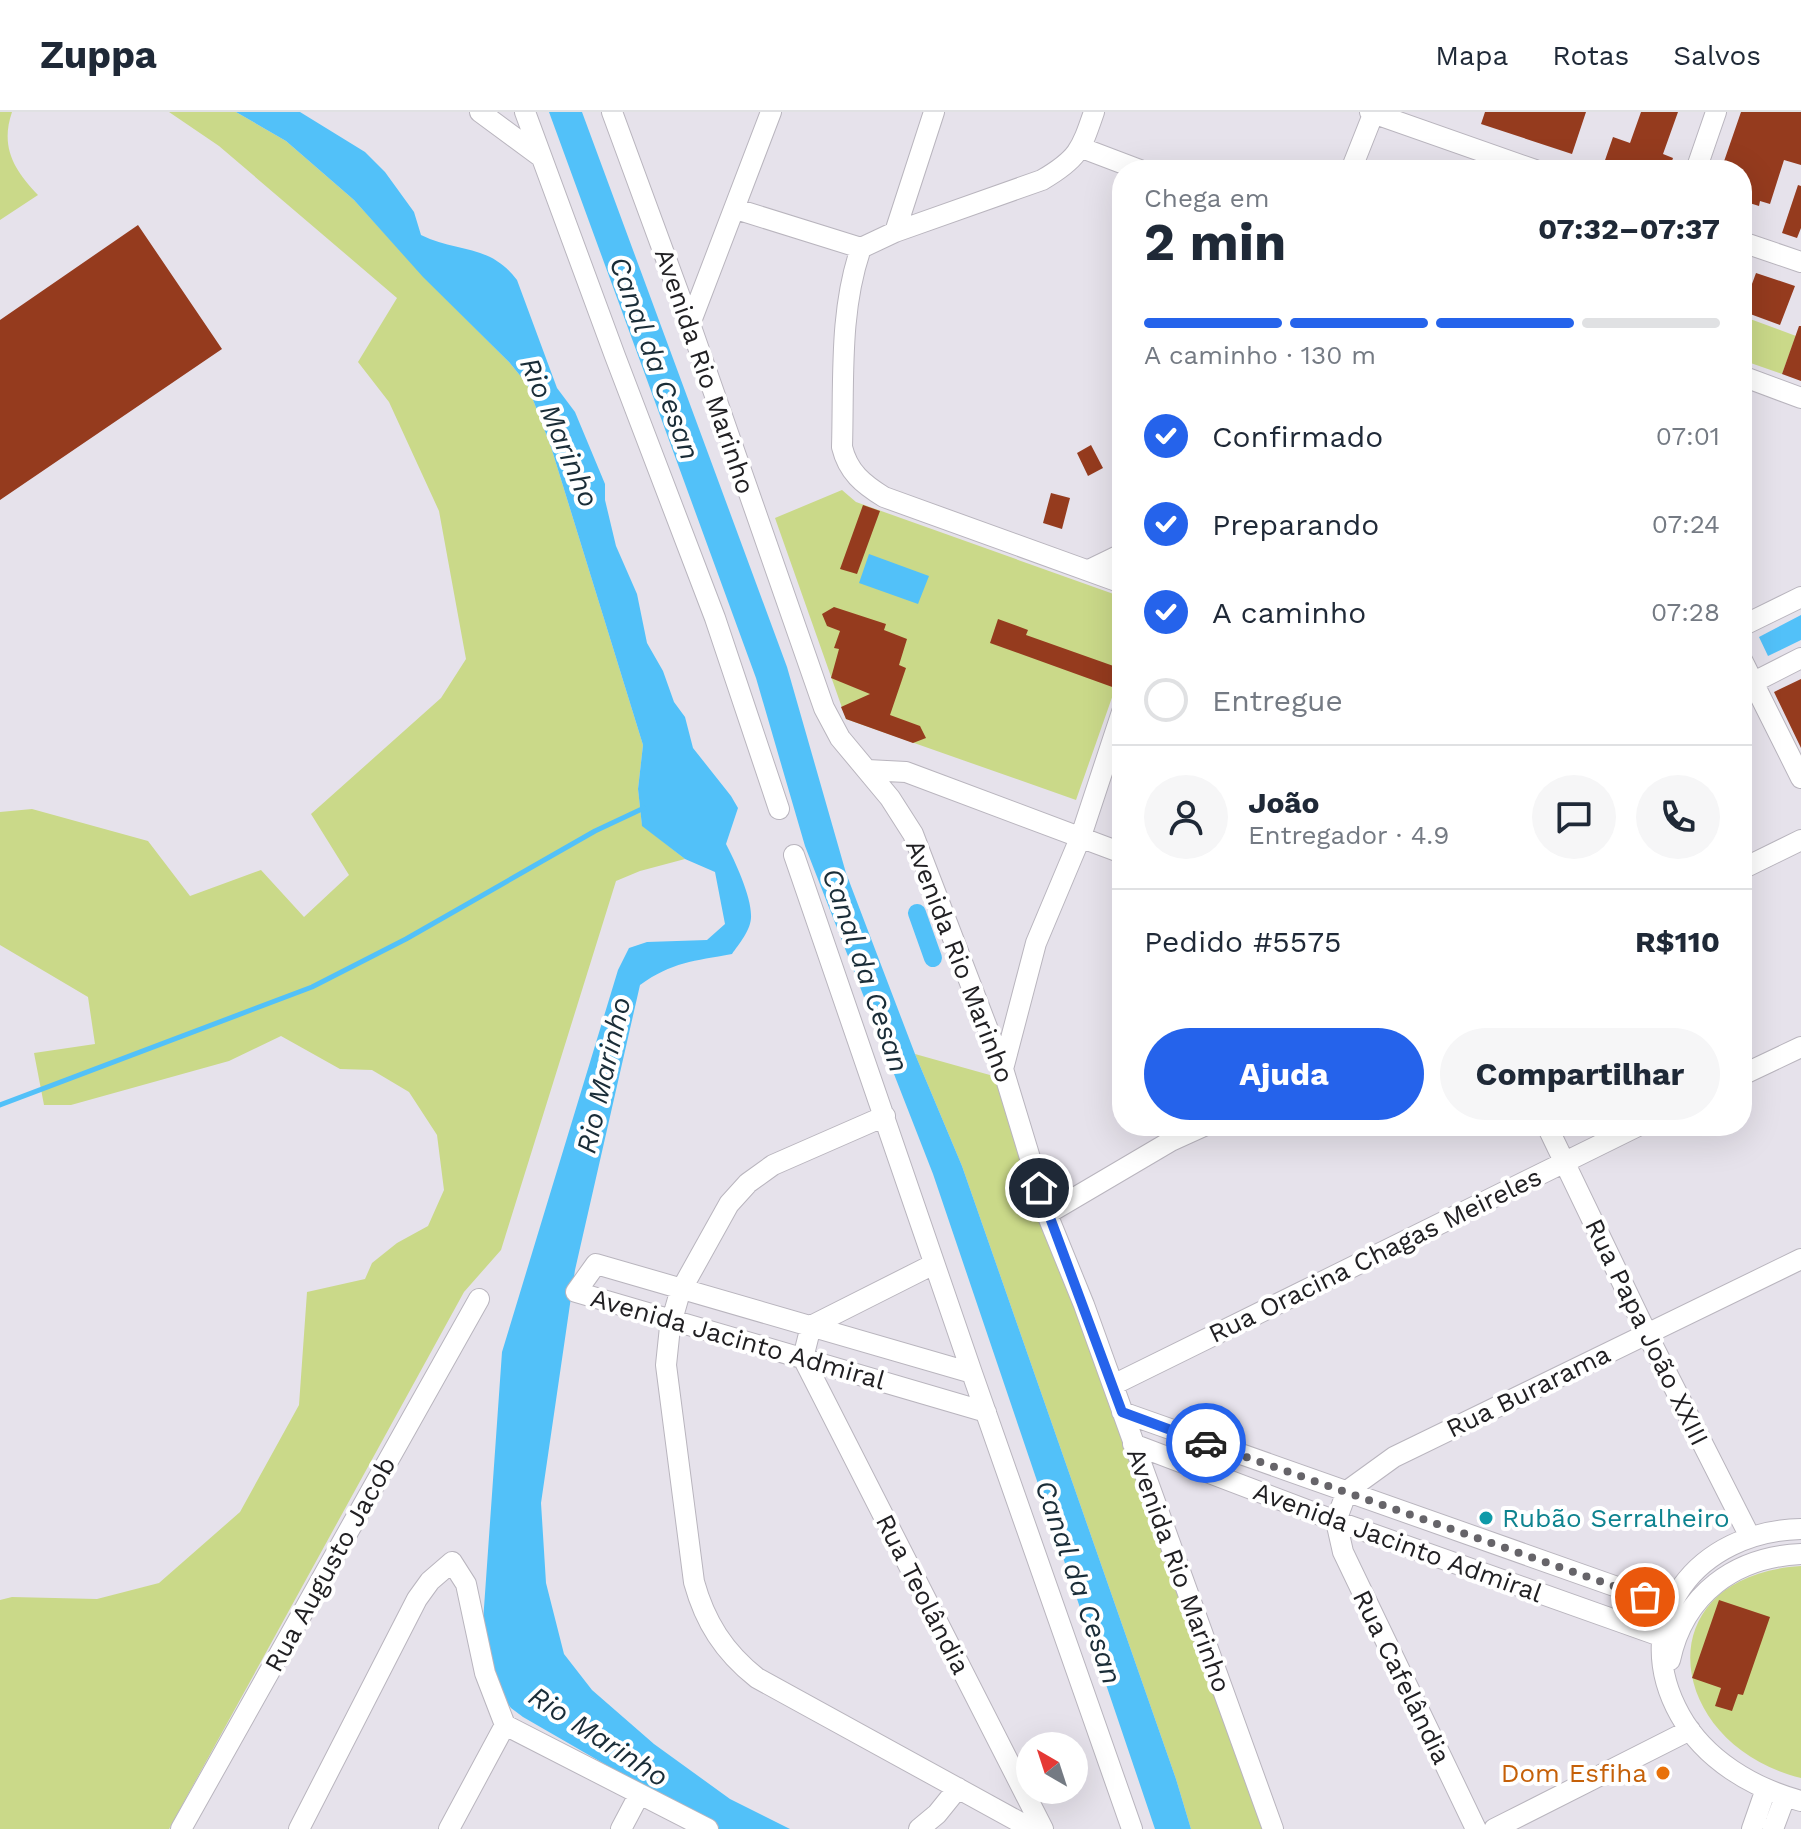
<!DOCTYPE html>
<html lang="pt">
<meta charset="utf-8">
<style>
body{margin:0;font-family:"Work Sans",sans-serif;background:#f6f6f7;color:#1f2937;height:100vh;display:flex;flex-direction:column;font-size:30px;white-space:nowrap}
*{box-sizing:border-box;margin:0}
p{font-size:26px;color:#747a83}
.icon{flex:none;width:44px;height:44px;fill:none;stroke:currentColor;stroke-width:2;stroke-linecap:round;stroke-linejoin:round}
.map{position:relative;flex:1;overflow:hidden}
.details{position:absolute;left:1112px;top:48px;width:640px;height:976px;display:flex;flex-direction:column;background:#fff;border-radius:32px;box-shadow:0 8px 32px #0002}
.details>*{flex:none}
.needle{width:52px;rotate:321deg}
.buttons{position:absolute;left:1016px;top:1620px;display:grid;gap:16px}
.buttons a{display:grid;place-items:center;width:72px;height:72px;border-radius:50%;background:#fff;box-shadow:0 8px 32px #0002;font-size:40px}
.pin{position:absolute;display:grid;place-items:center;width:68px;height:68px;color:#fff;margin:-34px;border:4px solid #fff;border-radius:50%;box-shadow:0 2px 8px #0007}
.courier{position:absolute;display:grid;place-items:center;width:80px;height:80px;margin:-40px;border:6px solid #2563eb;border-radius:50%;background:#fff;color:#222;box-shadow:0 2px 10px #0007}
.head em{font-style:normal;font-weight:700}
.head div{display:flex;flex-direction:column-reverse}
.head{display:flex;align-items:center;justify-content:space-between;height:136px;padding:0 32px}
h1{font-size:52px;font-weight:700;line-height:60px}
.bar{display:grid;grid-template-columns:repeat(4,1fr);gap:12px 8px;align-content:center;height:96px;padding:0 32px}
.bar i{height:10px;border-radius:6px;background:#e0e1e3}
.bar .selected{background:#2563eb}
.bar p{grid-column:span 4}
.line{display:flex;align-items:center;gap:20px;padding:0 32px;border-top:2px solid #e0e1e3}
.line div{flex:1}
.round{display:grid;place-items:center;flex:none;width:84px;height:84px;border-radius:42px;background:#f6f6f7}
ol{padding:0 32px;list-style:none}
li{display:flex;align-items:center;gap:24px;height:88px}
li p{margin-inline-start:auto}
li .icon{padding:8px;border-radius:50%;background:#2563eb;color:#fff;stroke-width:4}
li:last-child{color:#747a83}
li i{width:44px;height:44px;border:4px solid #e0e1e3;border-radius:50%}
.primary-button{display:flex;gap:16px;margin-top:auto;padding:16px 32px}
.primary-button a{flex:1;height:92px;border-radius:48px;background:#2563eb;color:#fff;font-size:32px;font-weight:700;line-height:92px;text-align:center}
.primary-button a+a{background:#f6f6f7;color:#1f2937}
header{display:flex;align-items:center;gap:48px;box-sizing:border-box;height:112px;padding:0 40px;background:#fff;border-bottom:2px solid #e0e1e3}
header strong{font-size:38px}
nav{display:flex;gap:44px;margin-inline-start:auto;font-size:28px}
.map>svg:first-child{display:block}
</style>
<header>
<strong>Zuppa</strong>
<nav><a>Mapa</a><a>Rotas</a><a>Salvos</a></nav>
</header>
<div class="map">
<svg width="1801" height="1717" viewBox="0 0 1801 1717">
<rect width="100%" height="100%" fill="#e6e2eb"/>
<path fill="#cad989" d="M0 0H12C0 35 14 58 38 83L0 108Z
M169 0H236L286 29 354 88 424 165 509 250 527 272 551 335 643 633 638 677 642 713 685 747 640 759 616 769 501 1138 464 1180 169 1717H0V1488L12 1485 97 1487 159 1471 240 1400 299 1293 307 1180 365 1167 372 1151 397 1131 428 1114 444 1078 437 1023 409 980 372 958 340 957 281 924 229 949 71 993H44L34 941 95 932 88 885 0 833V700L32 697 148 729 190 784 261 758 304 805 349 763 311 702 441 586 466 547 439 399 389 290 358 250 397 186 219 34Z
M1742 204 1796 224 1782 262 1742 248Z
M842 378 856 390 1122 485V557L1076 688 846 607 775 406Z
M915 942 997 965 1264 1717H1191L1176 1667 962 1054Z
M1801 1454V1666C1664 1632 1643 1464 1801 1454Z"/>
<path fill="#52c1f9" d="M236 0H300L365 40 385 60 414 100 421 123C457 141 489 131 517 168L557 276 575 300 605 372V388L616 434 637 482 647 531 663 559 674 590 685 605 693 636 731 684 738 696 726 732C735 749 751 784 751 803 752 817 739 832 732 842 694 849 672 850 640 873L575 1158 541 1391 546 1471 564 1542 592 1578 654 1632 730 1687 790 1717H717L523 1605 511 1596 495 1575 483 1510 502 1240 618 858 629 836 647 830 707 828 725 812 715 760 685 747 642 714 638 677 643 633 551 335 527 272 509 250 423 165 354 88 286 29Z
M549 0H582L787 555 846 761 915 942 962 1054 1176 1667 1191 1717H1155L933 1062 805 734 756 566Z
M869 442 929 464 918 492 859 471Z
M1801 503V528L1768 544 1759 525Z"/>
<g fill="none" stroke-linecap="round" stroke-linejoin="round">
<path stroke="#52c1f9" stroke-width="5" d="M0 993 312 875 406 827 595 719 644 696"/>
<path stroke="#52c1f9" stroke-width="18" d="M917 801 933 846"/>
</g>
<path fill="#953b1e" d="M1485 0H1586L1572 42 1481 12Z
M1641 0H1678L1663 42 1673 46 1669 58H1614L1603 54 1613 25 1630 31Z
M1741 0H1801V53L1784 48 1770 92 1760 89 1759 94 1743 89 1749 72 1742 70V58H1721Z
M1798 73 1801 74V116L1797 126 1782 121Z
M138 113 222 237 0 388V208Z
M1756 161 1795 174 1780 213 1742 199Z
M1799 214H1801V269L1782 262Z
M1091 333 1103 356 1088 364 1077 341Z
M1051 381 1070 386 1062 417 1043 411Z
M863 393 880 399 857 462 840 457Z
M834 495 886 512 884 518 907 527 899 553 906 556 890 603 920 614 926 626 913 631 846 607 841 595 870 582 831 566 839 537 834 536 840 519 827 514 822 502Z
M998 507 1028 518 1026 523 1122 557 1115 576 990 531Z
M1801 567V636L1774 580Z
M1719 1488 1770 1505 1743 1583 1738 1582 1732 1599 1715 1594 1721 1576 1692 1566Z"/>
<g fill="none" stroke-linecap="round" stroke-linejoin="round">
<defs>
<path id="minor" d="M480 0 541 45
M525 0 615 244 715 506 779 697
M612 0 690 212 824 596 840 626 890 686 913 722 1003 957 1047 1102 1084 1193 1273 1717
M1094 0C1081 38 1078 47 1042 68L895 120 861 136C839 199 844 269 842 335 848 360 863 372 884 385L1122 471
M1370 0 1535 58
M1082 36 1140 58
M1351 58 1374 0
M1696 58 1716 0
M736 97 861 136
M895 120 934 0
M1742 130 1801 150
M690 212 771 0
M1742 264 1801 286
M1089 458 1122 442
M1742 514 1801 485
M1742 548 1801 666
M1742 576 1801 546
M867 658 906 660 1122 741
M794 743 972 1261 1132 1717
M1742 757 1801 728
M1003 957 1036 831 1081 724 1122 600
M1742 963 1801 935
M885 1004 773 1053 748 1071 729 1092 680 1180 670 1215 666 1253 694 1470C705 1510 724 1540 757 1566L1032 1717
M1547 1014 1647 1222 1750 1425
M1047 1102 1171 1029 1204 1014
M934 1152 811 1214 803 1246 1043 1717
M972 1261 596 1152 576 1180 986 1300
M1113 1273 1638 1014
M1122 1300 1671 1494
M1133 1332 1336 1409 1663 1525
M1801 1417C1699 1419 1626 1506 1680 1603 1705 1648 1753 1676 1801 1689
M1670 1548C1684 1482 1735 1445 1801 1442
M181 1717 479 1187
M299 1717 417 1487 430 1469 452 1450 466 1472 485 1561 505 1613 708 1717
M449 1717 505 1613
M621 1717 639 1683
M919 1717 937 1702 958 1676
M1476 1717 1343 1440 1336 1409 1347 1379 1394 1345 1801 1147
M1494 1717 1690 1618
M1752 1717 1766 1677
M1773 1717 1785 1685"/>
</defs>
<use href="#minor" stroke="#b9b5be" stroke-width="22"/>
<use href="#minor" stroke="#fff" stroke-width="20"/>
</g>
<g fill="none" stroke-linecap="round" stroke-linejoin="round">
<path stroke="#666469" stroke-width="8" stroke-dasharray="0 14.4" d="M1206 1331 1645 1485"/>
<path stroke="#2563eb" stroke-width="10" d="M1039 1076 1122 1300 1206 1331"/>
</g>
<circle fill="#0f9aa8" stroke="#fff" stroke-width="3" cx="1486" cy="1406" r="8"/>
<circle fill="#e8710a" stroke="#fff" stroke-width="3" cx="1663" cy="1661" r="8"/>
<g text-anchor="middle" stroke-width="8" stroke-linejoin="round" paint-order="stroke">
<g font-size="26" fill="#212023" stroke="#fff">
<text transform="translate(705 259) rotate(71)" y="9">Avenida Rio Marinho</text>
<text transform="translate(960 849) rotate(69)" y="9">Avenida Rio Marinho</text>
<text transform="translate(1375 1143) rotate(-26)" y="9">Rua Oracina Chagas Meireles</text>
<text transform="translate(1647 1220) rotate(64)" y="9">Rua Papa João XXIII</text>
<text transform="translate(738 1227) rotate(16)" y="9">Avenida Jacinto Admiral</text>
<text transform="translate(1528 1279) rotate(-26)" y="9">Rua Burarama</text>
<text transform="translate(1398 1430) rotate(20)" y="9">Avenida Jacinto Admiral</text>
<text transform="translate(330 1452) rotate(-61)" y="9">Rua Augusto Jacob</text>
<text transform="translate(1179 1458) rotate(70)" y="9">Avenida Rio Marinho</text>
<text transform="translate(923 1482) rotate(63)" y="9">Rua Teolândia</text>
<text transform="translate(1402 1565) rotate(64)" y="9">Rua Cafelândia</text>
</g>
<g font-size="26" fill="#0d838f" stroke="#fff" text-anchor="start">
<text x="1502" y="1415">Rubão Serralheiro</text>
</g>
<g font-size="26" fill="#c56008" stroke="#fff" text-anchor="end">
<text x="1647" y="1670">Dom Esfiha</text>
</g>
<g font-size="28" font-style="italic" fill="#1a2d38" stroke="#fff">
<text transform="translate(655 246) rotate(70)" y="10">Canal da Cesan</text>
<text transform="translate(560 320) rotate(67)" y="10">Rio Marinho</text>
<text transform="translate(866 858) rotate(71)" y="10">Canal da Cesan</text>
<text transform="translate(603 963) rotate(-77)" y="10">Rio Marinho</text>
<text transform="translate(1079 1470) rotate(71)" y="10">Canal da Cesan</text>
<text transform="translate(599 1624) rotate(33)" y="10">Rio Marinho</text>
</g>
</g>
</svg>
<div class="buttons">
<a><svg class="needle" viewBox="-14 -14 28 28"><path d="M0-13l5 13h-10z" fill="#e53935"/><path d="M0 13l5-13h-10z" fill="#747a83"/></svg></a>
</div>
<div class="pin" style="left:1645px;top:1485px;background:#ea580c"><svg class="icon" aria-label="bag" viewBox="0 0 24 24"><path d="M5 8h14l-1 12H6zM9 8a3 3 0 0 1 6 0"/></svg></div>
<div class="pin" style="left:1039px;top:1076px;background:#1f2937"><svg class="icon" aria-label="home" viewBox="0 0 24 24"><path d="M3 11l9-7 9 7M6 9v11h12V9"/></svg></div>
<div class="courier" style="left:1206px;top:1331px"><svg class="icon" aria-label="car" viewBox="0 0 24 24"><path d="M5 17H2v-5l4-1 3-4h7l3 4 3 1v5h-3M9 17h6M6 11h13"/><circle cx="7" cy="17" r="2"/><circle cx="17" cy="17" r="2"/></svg></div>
<section class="details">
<div class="head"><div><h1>2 min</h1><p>Chega em</p></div><em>07:32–07:37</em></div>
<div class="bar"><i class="selected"></i><i class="selected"></i><i class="selected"></i><i></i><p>A caminho · 130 m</p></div>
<ol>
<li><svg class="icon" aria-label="check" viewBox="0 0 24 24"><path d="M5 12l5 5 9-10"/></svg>Confirmado<p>07:01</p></li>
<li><svg class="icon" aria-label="check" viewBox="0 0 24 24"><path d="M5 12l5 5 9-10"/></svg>Preparando<p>07:24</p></li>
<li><svg class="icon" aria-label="check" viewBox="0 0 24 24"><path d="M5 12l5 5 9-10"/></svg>A caminho<p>07:28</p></li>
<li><i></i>Entregue</li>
</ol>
<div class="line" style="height:144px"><a class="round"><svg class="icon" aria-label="person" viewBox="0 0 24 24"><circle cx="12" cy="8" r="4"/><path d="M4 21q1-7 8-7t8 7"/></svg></a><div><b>João</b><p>Entregador · 4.9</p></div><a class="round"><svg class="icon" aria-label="chat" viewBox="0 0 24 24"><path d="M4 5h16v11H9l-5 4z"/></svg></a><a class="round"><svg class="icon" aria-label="phone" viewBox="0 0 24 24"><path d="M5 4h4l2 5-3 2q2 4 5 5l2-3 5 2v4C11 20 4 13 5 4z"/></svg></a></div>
<div class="line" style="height:104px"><div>Pedido #5575</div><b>R$110</b></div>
<div class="primary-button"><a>Ajuda</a><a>Compartilhar</a></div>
</section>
</div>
